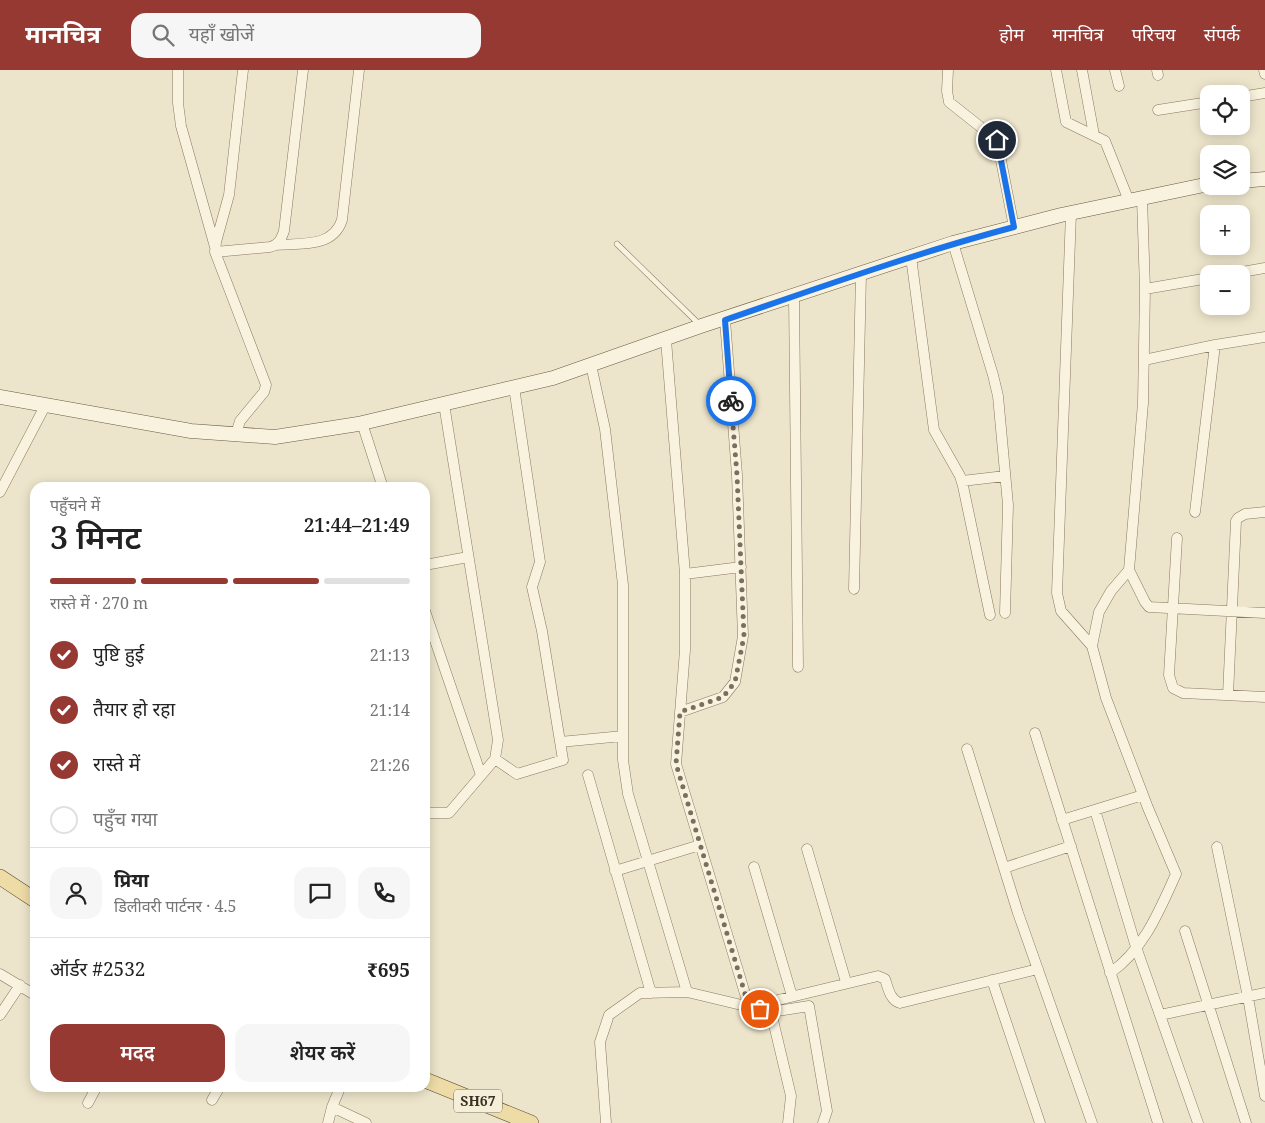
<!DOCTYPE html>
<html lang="hi">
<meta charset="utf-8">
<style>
body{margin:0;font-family:"Noto Serif","Noto Sans Devanagari",serif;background:#f6f6f6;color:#222;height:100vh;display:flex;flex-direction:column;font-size:19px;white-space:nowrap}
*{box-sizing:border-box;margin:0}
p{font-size:16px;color:#767676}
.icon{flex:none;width:28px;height:28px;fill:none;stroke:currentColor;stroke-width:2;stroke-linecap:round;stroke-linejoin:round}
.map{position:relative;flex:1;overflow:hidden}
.details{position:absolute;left:30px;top:412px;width:400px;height:610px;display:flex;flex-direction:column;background:#fff;border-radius:15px;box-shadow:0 2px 12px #0003}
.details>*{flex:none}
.controls{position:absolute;left:1200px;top:15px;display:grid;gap:10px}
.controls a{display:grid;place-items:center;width:50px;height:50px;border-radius:10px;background:#fff;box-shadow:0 2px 12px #0003;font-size:25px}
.pin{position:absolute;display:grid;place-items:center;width:42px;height:42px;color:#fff;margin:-21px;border:2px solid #fff;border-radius:50%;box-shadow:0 1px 5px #0007}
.courier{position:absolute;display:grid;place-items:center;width:50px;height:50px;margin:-25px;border:4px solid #1a73e8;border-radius:50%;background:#fff;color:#222;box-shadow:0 1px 6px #0007}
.headline em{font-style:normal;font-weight:600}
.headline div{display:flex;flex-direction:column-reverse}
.headline{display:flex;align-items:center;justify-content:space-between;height:85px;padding:0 20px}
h1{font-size:32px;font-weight:600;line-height:38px}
.bar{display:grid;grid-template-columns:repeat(4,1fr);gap:8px 5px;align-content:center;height:60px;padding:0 20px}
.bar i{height:6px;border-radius:4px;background:#e0e0e0}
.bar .current{background:#963932}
.bar p{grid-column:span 4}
.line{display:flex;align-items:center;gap:12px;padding:0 20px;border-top:1px solid #e0e0e0}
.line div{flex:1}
.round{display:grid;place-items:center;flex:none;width:52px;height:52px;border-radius:15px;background:#f6f6f6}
ol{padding:0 20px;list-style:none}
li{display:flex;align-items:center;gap:15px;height:55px}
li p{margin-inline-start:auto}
li .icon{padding:5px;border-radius:50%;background:#963932;color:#fff;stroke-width:4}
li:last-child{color:#767676}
li i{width:28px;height:28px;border:2px solid #e0e0e0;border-radius:50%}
.cta{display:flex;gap:10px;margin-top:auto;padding:10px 20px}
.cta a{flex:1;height:58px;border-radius:15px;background:#963932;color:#fff;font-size:20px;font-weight:600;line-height:58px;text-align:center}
.cta a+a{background:#f6f6f6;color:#222}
header{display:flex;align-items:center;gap:30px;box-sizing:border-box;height:70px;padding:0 25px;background:#963932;color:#fff}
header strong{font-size:24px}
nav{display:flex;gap:28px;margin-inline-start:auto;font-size:18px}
.search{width:350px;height:45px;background:#f6f6f6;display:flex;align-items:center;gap:12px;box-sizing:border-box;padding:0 18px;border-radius:15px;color:#767676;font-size:19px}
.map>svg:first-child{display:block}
</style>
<header>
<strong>मानचित्र</strong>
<div class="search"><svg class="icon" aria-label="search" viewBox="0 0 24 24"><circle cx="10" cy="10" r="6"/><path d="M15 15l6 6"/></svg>यहाँ खोजें</div>
<nav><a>होम</a><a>मानचित्र</a><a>परिचय</a><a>संपर्क</a></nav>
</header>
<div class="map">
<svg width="1265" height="1053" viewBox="0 0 1265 1053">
<rect width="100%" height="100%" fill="#ede5cb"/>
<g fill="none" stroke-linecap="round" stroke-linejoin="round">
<defs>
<path id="service" d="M617 174 699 254"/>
<path id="minor" d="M178 0V33L181 56 215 177
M948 0 947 21 949 32 997 70 1014 157
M1056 0 1066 52 1105 71 1129 131
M1082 0 1094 65
M1115 0 1119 16
M1157 0 1158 5
M1264 0 1265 4
M1241 27 1265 23
M1158 40 1209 32
M1071 143 1057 523 1061 541 1092 576
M953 173 993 305 998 326 1008 435 1005 543
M276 175C301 173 333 178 342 150L359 0
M215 182 270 177C278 175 281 170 284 161L303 0
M911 187 934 360 960 406 963 416 990 545
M1231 204 1265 198
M1145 219 1209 208
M794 226 798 597
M666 270 685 504V580L676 694 749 937 878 906 885 909C888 918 890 930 900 933L1038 899
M1144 290 1215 275 1265 267
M591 295 605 359 623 515V690L628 724 687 922
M362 353 383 418
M236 364 240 351 264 322 266 315 215 182 216 172 229 125 243 0
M962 411 1005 406
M0 422 45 336
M1195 442 1215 275
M1177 468 1169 605 1173 618 1183 623 1265 627
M425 495 468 487
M1129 500 1145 532 1149 537 1265 543
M685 504 741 497
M854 519 861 204
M425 541 481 705
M1228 625 1236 451 1238 448 1245 444 1265 442
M680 642 723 627 735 612 743 566 737 405 725 250
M1035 663 1158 1053
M560 672 623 666
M967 679 1018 843 1092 1053
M495 689 517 704 563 690 542 561 532 517 540 492 514 317
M588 705 651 923
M1095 740 1136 877 1198 1053
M425 743H449L495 689 498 670 444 334
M1062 750 1143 725
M1217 777 1248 927 1265 1026
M807 779 846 912
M754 797 792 926
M1004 798 1071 776
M615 801 700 775
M1185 861 1246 1053
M1110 903C1144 880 1160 839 1176 804L1148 738 1106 628 1092 576 1099 542 1111 521 1129 500 1143 333 1145 219 1142 128
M0 904 35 925
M992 910 1040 1053
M771 942 809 936 827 1041 823 1053
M0 945 20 915
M1160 945 1265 923
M212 1030 219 1018
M88 1033 96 1018
M332 1037 366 1053
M328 1053 332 1037 340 1018
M606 1053 600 972 609 945 640 923 687 922 771 942 791 1026 788 1053"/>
<path id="secondary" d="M1241 111 1265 109
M0 327 191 361 275 367 358 354 553 308 701 256 953 173 1061 145 1209 114"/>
<path id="primary" d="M0 807 35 830
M425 1010 531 1053"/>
</defs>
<use href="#service" stroke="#89795f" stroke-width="6"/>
<use href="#minor" stroke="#89795f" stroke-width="11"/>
<use href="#secondary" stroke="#6b5a42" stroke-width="15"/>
<use href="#primary" stroke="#584733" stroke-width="16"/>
<use href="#service" stroke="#f8f2de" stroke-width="5"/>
<use href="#minor" stroke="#f8f2de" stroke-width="10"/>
<use href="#secondary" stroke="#f8f2de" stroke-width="14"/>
<use href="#primary" stroke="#eddca6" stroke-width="15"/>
</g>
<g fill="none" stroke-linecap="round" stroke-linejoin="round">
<path stroke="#796f5d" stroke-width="5" stroke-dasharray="0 9" d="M731 331 737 405 744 566 735 612 723 627 680 642 676 694 749 937 760 939"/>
<path stroke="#1a73e8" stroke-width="6" d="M731 331 725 250C821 217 916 183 1014 157L997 70"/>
</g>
<g text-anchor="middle" stroke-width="4.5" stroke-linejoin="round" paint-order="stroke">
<rect fill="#f5efda" stroke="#736959" stroke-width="1" x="454" y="1019.5" width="48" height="23" rx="4"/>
<g font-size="14" font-weight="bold" fill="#3b3022">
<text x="478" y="1036">SH67</text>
</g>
</g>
</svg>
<div class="controls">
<a><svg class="icon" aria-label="locate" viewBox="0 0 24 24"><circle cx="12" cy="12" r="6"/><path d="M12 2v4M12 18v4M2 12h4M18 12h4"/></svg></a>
<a><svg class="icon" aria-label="layers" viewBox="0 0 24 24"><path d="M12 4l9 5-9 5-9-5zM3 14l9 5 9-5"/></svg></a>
<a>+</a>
<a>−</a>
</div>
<div class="pin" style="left:760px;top:939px;background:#ea580c"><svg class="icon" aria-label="bag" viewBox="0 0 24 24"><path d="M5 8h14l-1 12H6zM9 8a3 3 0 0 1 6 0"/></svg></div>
<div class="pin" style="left:997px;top:70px;background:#1f2937"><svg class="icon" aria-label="home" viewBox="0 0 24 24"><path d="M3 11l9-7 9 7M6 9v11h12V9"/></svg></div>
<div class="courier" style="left:731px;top:331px"><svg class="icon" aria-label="bike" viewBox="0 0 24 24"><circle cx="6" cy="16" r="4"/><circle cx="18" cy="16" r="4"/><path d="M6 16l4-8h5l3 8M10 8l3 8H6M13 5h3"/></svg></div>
<section class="details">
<div class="headline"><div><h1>3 मिनट</h1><p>पहुँचने में</p></div><em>21:44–21:49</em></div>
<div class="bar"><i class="current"></i><i class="current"></i><i class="current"></i><i></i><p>रास्ते में · 270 m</p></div>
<ol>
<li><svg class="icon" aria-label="check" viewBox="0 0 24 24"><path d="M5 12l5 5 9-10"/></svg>पुष्टि हुई<p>21:13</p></li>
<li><svg class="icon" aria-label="check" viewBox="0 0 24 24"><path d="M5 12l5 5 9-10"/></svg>तैयार हो रहा<p>21:14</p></li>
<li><svg class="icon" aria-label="check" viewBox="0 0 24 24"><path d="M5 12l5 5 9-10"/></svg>रास्ते में<p>21:26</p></li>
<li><i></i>पहुँच गया</li>
</ol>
<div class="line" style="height:90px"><a class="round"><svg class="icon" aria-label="person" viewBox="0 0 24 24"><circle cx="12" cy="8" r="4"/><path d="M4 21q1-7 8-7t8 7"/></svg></a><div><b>प्रिया</b><p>डिलीवरी पार्टनर · 4.5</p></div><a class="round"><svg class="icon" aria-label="chat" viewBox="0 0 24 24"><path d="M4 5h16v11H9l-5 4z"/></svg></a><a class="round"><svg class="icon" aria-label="phone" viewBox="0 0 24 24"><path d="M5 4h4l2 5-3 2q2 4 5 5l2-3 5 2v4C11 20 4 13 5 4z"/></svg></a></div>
<div class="line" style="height:65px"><div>ऑर्डर #2532</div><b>₹695</b></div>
<div class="cta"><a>मदद</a><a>शेयर करें</a></div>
</section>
</div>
